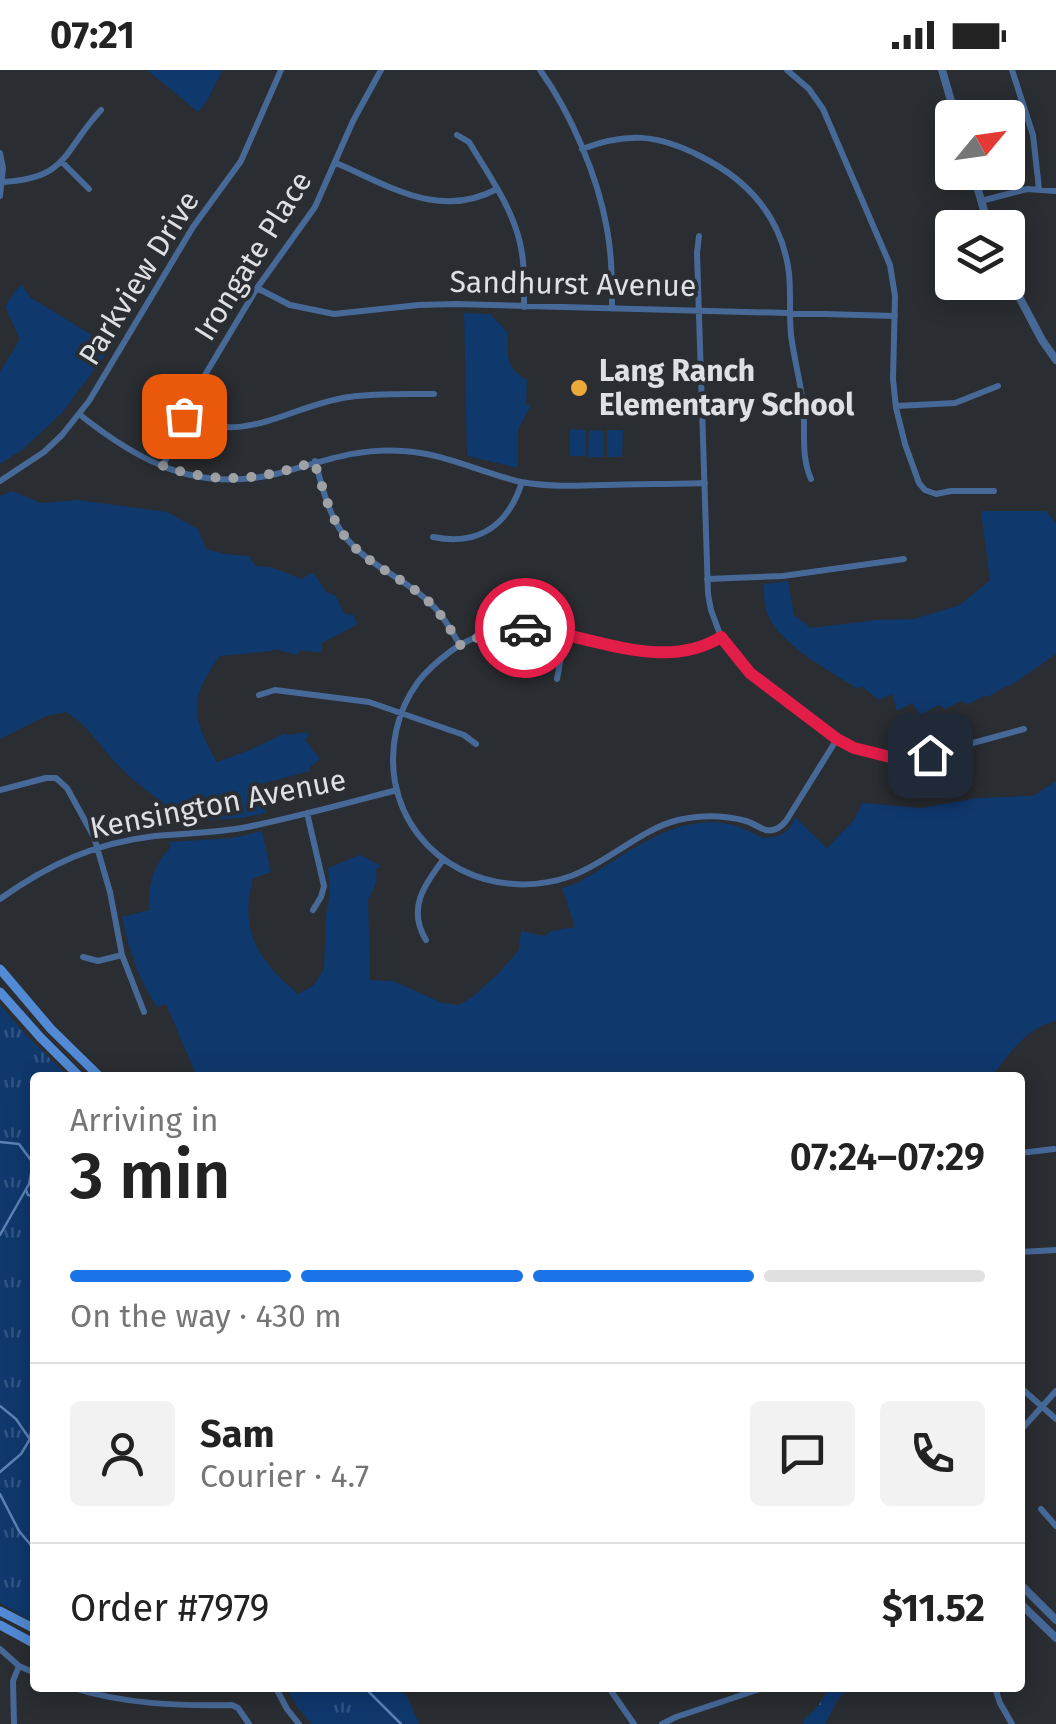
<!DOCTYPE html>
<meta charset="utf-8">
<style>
body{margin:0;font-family:"Fira Sans",sans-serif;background:#f2f2f2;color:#222;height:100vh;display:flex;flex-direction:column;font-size:38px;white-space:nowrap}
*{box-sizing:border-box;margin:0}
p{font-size:32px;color:#767676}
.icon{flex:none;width:55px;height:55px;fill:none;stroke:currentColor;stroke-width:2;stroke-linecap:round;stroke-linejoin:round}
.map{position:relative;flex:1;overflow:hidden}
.drawer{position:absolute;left:30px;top:1002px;width:995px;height:620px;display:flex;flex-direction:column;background:#fff;border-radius:10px;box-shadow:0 5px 25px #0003}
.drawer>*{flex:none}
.needle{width:65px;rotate:61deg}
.fabs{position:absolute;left:935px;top:30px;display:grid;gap:20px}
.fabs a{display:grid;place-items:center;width:90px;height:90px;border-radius:10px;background:#fff;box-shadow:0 5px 25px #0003;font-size:50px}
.pin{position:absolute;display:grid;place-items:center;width:85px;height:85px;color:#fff;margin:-42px;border-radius:20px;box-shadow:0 5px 15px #0006}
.courier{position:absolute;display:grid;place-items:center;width:100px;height:100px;margin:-50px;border:8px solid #e11d48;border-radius:50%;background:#fff;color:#222;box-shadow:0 2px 12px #0007}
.summary em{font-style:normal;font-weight:600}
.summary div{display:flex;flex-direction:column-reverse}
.summary{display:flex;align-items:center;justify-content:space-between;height:170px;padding:0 40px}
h1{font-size:65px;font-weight:600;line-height:75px}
.bar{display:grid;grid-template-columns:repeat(4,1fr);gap:15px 10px;align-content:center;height:120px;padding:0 40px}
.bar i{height:12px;border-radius:8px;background:#e0e0e0}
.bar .current{background:#1a73e8}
.bar p{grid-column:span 4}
.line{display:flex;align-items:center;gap:25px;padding:0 40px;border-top:2px solid #e0e0e0}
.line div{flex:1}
.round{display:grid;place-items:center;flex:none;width:105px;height:105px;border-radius:10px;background:#f2f2f2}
.status{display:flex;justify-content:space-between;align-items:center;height:70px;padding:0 50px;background:#fff;direction:ltr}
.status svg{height:28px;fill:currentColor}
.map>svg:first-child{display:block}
</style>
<div class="status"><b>07:21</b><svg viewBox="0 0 49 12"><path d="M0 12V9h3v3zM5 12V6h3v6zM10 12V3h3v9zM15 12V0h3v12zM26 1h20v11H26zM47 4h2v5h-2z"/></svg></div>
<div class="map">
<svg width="1056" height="1654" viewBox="0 0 1056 1654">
<defs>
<pattern id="forest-crowns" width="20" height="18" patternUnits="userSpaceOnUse" patternTransform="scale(2.5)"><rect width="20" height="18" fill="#0f386d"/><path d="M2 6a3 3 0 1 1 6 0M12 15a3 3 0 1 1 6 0" fill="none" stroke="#325482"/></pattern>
<pattern id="park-tufts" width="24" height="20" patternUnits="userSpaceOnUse" patternTransform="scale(2.5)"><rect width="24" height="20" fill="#0f386d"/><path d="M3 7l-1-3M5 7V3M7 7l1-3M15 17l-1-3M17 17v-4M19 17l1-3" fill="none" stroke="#325482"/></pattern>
</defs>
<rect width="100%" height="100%" fill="#2a2d31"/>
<path fill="#0f386d" d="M147 0H223L206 32 198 42Z
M22 215 30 227 111 277 62 343 22 380 0 394V302L20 269 5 237 15 221Z
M464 243 490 244 508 263C508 286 504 297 527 310L526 335H531L518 359V398L467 386Z
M570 359 586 360V386H570Z
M589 360 604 361V387H588Z
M607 360H623L622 387H607Z
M12 421 41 433 77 430 167 442 198 459 206 479 225 484 248 486 256 496 270 497 302 509 310 503 314 504 327 523 335 525 344 543 353 545 358 554 322 573V583L301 580 297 585 274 579 272 581 220 586C189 627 191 648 217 692L252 679 285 663 287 665 307 662 309 666 305 670 320 689 310 697V701L257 715 266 743 242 748 174 752 171 739C152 724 132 711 116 693 98 674 89 656 66 642L46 646 0 669V426Z
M981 441H1046L1056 453V584L1010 616 1008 615 988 627 984 626 968 634 961 631 945 639 939 635 920 645 912 633 897 641 892 624 879 630 861 616 858 619C830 601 774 572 766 539 764 532 764 522 764 514L788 511 794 545 811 558 877 550 914 549 960 535 990 510Z
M1056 711V951C1025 958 1010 984 991 1007H197L166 934 157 937C138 909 129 880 122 847L149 840C148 816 153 795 170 778L169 772 232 768 262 761 271 802 253 808C239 862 258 890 298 924L313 916 324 899 326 844 330 825 328 798 360 785 381 796 375 800C379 810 374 820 368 829L370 910 393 911 442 933 459 935 472 927 497 905 519 880 521 861 544 866 551 861 575 857 562 818 577 813C623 788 671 743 728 754 741 756 752 763 764 768 780 768 790 762 795 747L827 778 854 750 862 733 922 738 977 728 1033 726Z
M350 1618H398L407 1626 419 1654H386Z"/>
<path fill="url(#forest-crowns)" d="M829 1618H849L838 1629 825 1654H805L802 1652 818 1636Z"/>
<path fill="url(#park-tufts)" d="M0 935 27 966 69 1007 35 1008V1553L0 1533Z
M286 1618H350L386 1654H312L299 1639Z"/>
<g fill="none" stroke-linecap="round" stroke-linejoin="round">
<path stroke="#5b82b6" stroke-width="2.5" d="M0 1072 19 1074 33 1093 29 1114 0 1165
M26 1120 28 1125 35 1127
M0 1336 16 1349 29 1368
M0 1402 21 1384 30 1369 35 1330
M0 1424 19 1461 35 1480
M365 1618 401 1654"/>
<path stroke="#476998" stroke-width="6" d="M540 0C571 43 598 107 607 159 612 186 612 212 612 238
M787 0 809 19 823 39 890 195 895 226 893 309 896 338 905 374 919 413 925 420 936 424 951 421H994
M1012 0 1033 65 1039 119
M457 65 469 72C488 104 512 137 520 173 525 194 524 215 524 237
M582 79C627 62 657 64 700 86 748 110 782 148 789 203 791 223 789 244 791 265 794 288 800 310 803 333 806 359 800 384 811 409
M0 83 3 98 0 126
M62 92 89 119
M336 93C390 116 439 150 497 119
M3 112C69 108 62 82 101 40
M981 131 1027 119 1056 121
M699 166 697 183 708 524 711 540 721 567 735 587 750 603 837 669 854 678 890 687 909 688 929 685 1024 659
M257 218 290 235 334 244 419 235 456 234 895 246
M896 336 955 333 998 316
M79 344C139 392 197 423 276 404 319 393 357 377 403 381 444 383 481 403 521 412 549 417 577 416 605 415 639 414 672 414 705 413
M184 346C245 377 290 335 349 327 376 323 406 324 434 324
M315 391C322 416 328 443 343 464 366 495 401 506 428 531 442 543 450 559 460 575
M163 396 199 315 257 218 315 137 353 51 381 0
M0 411 44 382 62 365 89 331 193 157 241 91 281 0
M433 467C478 476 508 456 522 412
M707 509 783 506 904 489
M721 567C640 619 540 517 451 581 439 590 427 600 418 612 397 641 389 677 395 712 410 793 496 833 571 806 609 792 639 760 678 750 700 745 724 745 746 751 753 753 759 758 766 760 775 762 781 757 786 751L837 669
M557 609 565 565
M259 625 275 620 369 632 464 665 476 674
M0 720 46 708H56L67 718 94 767 110 822 122 885 144 942
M307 743 324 816 321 827 313 840
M0 829C49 794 95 773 155 766 186 763 217 763 247 757 297 747 347 733 397 720
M426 870C407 839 424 815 443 790
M83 887 98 891 122 885
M1020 1083 1054 1079
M1020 1182 1056 1180
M1020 1317 1056 1349
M1020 1361 1056 1321
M1041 1439 1056 1456
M0 1579 19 1596 35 1603
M73 1618C125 1634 177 1636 232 1635L238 1638 249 1654
M276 1618 287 1639 299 1654
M609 1618 634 1654
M995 1618 1000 1633 1012 1654
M14 1654 13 1611 19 1596
M662 1654 676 1647 763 1618"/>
<path stroke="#476998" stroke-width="8" d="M942 0 956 48
M973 102 989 158
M1008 206 1042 270 1056 290
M1020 1514 1056 1550
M1020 1533 1056 1568"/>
<path stroke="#528ad5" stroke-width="9" d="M0 899 51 959 101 1008
M0 922 40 967 81 1008
M0 1541 35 1559
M0 1555 35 1574"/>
</g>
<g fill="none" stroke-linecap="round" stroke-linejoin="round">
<path stroke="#9fa1a5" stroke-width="10" stroke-dasharray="0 18" d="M184 346 163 396C219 415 259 410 314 392 323 416 328 443 343 464 367 496 400 505 428 531 441 543 450 559 460 575L494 561 525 558"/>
<path stroke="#e11d48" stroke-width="12" d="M525 558C588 563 662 604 721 567L750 603 837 669 854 678 890 687 930 685"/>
</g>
<circle fill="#eba939" stroke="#2a2d31" stroke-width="4" cx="579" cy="318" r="10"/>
<g text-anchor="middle" stroke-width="8" stroke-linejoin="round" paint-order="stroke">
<g font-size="30" fill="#dee0e3" stroke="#2a2d31">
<text transform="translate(253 186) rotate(-58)" y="10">Irongate Place</text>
<text transform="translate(139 208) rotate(-58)" y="10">Parkview Drive</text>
<text transform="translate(573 214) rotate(1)" y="10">Sandhurst Avenue</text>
<text transform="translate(218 734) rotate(-11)" y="10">Kensington Avenue</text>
</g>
<g font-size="30" font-weight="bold" fill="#dee0e3" stroke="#2a2d31" text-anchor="start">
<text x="599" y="311">Lang Ranch<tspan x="599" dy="34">Elementary School</tspan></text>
</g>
</g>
</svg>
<div class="fabs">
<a><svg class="needle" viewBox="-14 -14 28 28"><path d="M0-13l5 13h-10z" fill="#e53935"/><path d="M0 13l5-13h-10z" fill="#767676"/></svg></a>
<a><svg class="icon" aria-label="layers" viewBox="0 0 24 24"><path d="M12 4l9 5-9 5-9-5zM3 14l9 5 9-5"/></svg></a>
</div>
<div class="pin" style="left:184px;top:346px;background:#ea580c"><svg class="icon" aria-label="bag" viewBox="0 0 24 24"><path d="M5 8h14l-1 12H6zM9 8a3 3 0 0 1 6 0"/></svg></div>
<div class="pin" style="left:930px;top:685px;background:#1f2937"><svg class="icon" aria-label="home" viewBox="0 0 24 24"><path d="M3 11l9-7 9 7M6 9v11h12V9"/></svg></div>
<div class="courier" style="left:525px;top:558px"><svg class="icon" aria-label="car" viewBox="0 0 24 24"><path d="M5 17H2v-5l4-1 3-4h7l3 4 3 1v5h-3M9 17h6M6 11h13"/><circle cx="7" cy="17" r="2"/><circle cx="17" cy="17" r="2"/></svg></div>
<section class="drawer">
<div class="summary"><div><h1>3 min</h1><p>Arriving in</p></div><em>07:24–07:29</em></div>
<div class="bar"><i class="current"></i><i class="current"></i><i class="current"></i><i></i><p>On the way · 430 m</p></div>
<div class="line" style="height:180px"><a class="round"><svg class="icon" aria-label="person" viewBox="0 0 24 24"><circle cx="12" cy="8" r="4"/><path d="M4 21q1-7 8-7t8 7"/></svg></a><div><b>Sam</b><p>Courier · 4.7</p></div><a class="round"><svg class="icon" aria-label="chat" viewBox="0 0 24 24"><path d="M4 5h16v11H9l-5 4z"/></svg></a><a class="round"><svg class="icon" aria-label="phone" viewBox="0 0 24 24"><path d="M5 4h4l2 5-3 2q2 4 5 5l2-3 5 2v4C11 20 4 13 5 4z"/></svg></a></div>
<div class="line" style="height:130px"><div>Order #7979</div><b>$11.52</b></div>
</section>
</div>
